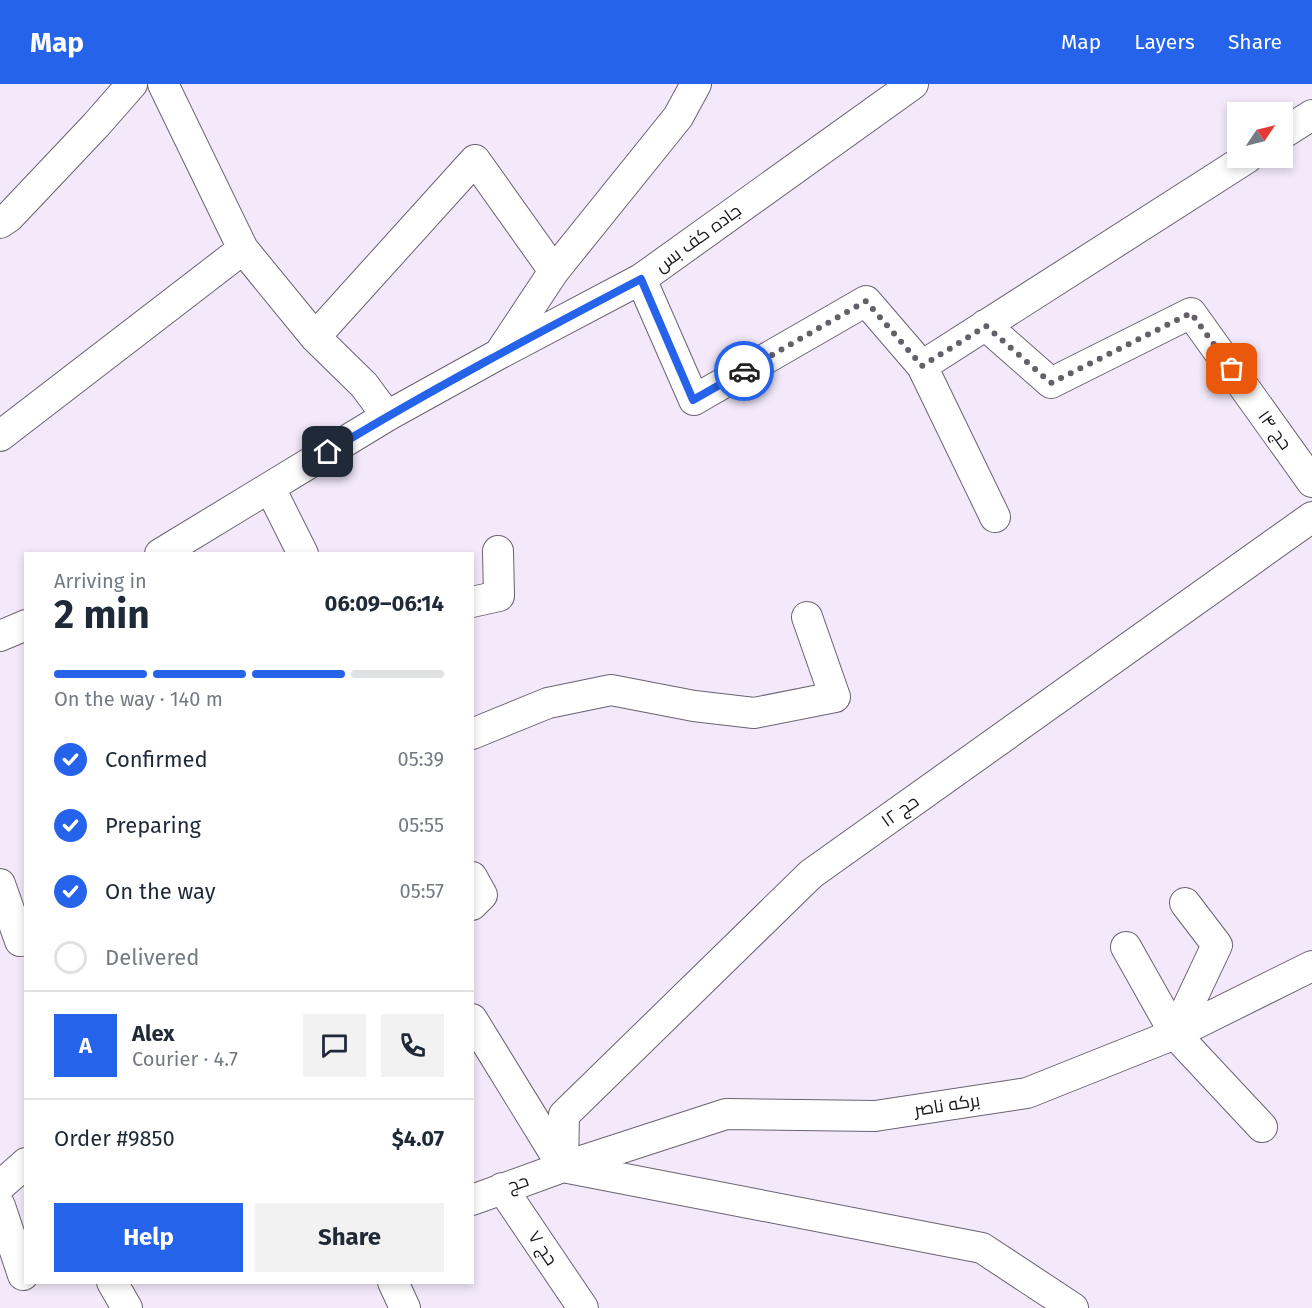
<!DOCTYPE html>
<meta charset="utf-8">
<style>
body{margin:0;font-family:"Fira Sans",Cairo,sans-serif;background:#f2f2f3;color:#1f2937;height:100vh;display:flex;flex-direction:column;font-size:22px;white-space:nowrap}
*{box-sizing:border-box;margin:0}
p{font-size:20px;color:#747a83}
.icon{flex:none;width:33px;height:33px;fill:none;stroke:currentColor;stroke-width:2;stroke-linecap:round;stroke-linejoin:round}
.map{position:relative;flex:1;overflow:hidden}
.panel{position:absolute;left:24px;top:468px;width:450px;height:732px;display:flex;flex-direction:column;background:#fff;border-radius:0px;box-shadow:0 3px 9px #0003}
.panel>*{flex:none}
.needle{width:39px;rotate:55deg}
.fabs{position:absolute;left:1227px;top:18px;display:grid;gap:12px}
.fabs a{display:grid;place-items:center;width:66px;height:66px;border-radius:0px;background:#fff;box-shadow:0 3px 9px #0003;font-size:30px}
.pin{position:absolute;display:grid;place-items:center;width:51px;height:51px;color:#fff;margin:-26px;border-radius:12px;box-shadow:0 3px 9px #0006}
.courier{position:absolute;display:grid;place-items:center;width:60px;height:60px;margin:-30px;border:4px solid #2563eb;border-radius:50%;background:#fff;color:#222;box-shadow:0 2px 8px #0007}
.head em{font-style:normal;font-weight:700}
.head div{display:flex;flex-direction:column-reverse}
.head{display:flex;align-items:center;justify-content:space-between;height:102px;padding:0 30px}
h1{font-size:39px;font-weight:700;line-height:45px}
.bar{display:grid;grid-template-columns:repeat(4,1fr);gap:9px 6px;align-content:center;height:72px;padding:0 30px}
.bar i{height:8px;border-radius:4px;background:#e0e1e3}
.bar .active{background:#2563eb}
.bar p{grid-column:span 4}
.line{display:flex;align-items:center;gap:15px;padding:0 30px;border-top:2px solid #e0e1e3}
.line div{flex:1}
.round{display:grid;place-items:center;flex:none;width:63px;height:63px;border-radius:0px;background:#f2f2f3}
ol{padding:0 30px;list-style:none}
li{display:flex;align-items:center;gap:18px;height:66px}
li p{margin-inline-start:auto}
li .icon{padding:6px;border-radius:50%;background:#2563eb;color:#fff;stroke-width:4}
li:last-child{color:#747a83}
li i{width:33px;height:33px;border:3px solid #e0e1e3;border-radius:50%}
.cta{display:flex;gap:12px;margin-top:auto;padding:12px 30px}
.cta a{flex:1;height:69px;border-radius:0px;background:#2563eb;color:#fff;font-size:24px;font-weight:700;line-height:69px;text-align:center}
.cta a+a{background:#f2f2f3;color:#1f2937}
header{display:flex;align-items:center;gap:36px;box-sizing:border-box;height:84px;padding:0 30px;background:#2563eb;color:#fff}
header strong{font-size:28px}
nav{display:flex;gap:33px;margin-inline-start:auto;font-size:21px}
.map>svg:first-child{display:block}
</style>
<header>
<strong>Map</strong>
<nav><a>Map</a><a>Layers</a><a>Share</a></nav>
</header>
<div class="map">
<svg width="1312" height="1224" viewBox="0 0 1312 1224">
<rect width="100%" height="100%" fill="#f3e9fb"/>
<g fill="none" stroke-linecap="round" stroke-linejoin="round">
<defs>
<path id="minor" d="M163 0 243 165 315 253 364 301 387 332
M1282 50 1312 31
M0 139 9 133 96 41 132 0
M641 195 694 316 866 217 922 282 1247 74
M985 241 1051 299 1191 229 1312 398
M315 253 475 76 554 187
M501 267 554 187 678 33 696 0
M922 282 995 433
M0 352 243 165
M270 404 303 470
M160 470 387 332 499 270 641 195 913 0
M472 518 499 512 498 467
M0 552 26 541
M472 650 548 619 611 606 694 622 754 629 835 613 807 533
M472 793 482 811 472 821
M0 800 20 857
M1126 863 1175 950 1262 1043
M472 935 563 1083 982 1164 1073 1224
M1175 950 1217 861 1185 819
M563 1083 564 1031 811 790 1312 433
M0 1102 26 1079
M502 1104 583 1224
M472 1116 563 1083 726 1030 875 1032 1027 1009 1175 950 1312 882
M0 1122 23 1191
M112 1198 127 1224
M393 1198 405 1224"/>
</defs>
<use href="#minor" stroke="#6a6271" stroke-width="32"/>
<use href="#minor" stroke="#fff" stroke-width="30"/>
</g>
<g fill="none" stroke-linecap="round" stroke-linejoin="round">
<path stroke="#655f69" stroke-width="6" stroke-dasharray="0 10.8" d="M744 287 866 217 922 282 986 242 1051 299 1191 229 1232 285"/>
<path stroke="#2563eb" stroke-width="8" d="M328 368C430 306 536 250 641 195L693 316 744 287"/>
</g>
<g text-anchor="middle" stroke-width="4.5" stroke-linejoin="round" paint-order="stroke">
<g font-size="18" fill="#18151b" stroke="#fff">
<text transform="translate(698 154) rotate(-36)" y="6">جاده کف بس</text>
<text transform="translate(1275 346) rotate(54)" y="6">حج ۱۴</text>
<text transform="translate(900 727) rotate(-35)" y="6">حج ۱۲</text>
<text transform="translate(947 1021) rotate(-9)" y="6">برکه ناصر</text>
<text transform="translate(518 1099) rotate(-19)" y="6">حج</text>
<text transform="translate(543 1164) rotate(56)" y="6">حج ۷</text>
</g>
</g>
</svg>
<div class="fabs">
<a><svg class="needle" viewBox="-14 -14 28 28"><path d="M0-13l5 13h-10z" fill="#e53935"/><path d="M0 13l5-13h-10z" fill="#747a83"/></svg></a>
</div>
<div class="pin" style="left:1232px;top:285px;background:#ea580c"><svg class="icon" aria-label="bag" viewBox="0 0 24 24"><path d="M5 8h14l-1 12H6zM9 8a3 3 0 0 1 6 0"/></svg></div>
<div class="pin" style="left:328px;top:368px;background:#1f2937"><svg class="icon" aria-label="home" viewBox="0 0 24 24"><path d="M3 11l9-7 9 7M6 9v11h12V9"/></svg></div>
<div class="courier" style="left:744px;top:287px"><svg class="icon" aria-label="car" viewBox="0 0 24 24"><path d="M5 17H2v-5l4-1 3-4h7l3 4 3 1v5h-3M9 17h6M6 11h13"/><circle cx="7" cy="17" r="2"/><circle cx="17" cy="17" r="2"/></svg></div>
<section class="panel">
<div class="head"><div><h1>2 min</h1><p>Arriving in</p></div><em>06:09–06:14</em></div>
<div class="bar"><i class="active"></i><i class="active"></i><i class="active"></i><i></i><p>On the way · 140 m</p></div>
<ol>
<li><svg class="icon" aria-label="check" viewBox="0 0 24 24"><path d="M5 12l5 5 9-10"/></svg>Confirmed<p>05:39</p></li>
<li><svg class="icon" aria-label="check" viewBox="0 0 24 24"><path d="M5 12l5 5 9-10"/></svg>Preparing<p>05:55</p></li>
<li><svg class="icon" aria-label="check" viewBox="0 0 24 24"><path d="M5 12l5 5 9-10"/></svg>On the way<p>05:57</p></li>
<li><i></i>Delivered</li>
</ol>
<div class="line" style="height:108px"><b class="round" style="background:#2563eb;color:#fff">A</b><div><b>Alex</b><p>Courier · 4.7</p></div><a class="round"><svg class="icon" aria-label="chat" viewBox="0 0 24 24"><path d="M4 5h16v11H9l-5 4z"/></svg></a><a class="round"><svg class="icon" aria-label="phone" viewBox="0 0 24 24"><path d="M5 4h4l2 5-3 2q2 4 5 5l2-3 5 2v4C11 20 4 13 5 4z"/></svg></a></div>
<div class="line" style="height:78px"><div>Order #9850</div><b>$4.07</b></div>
<div class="cta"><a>Help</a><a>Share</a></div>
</section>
</div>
